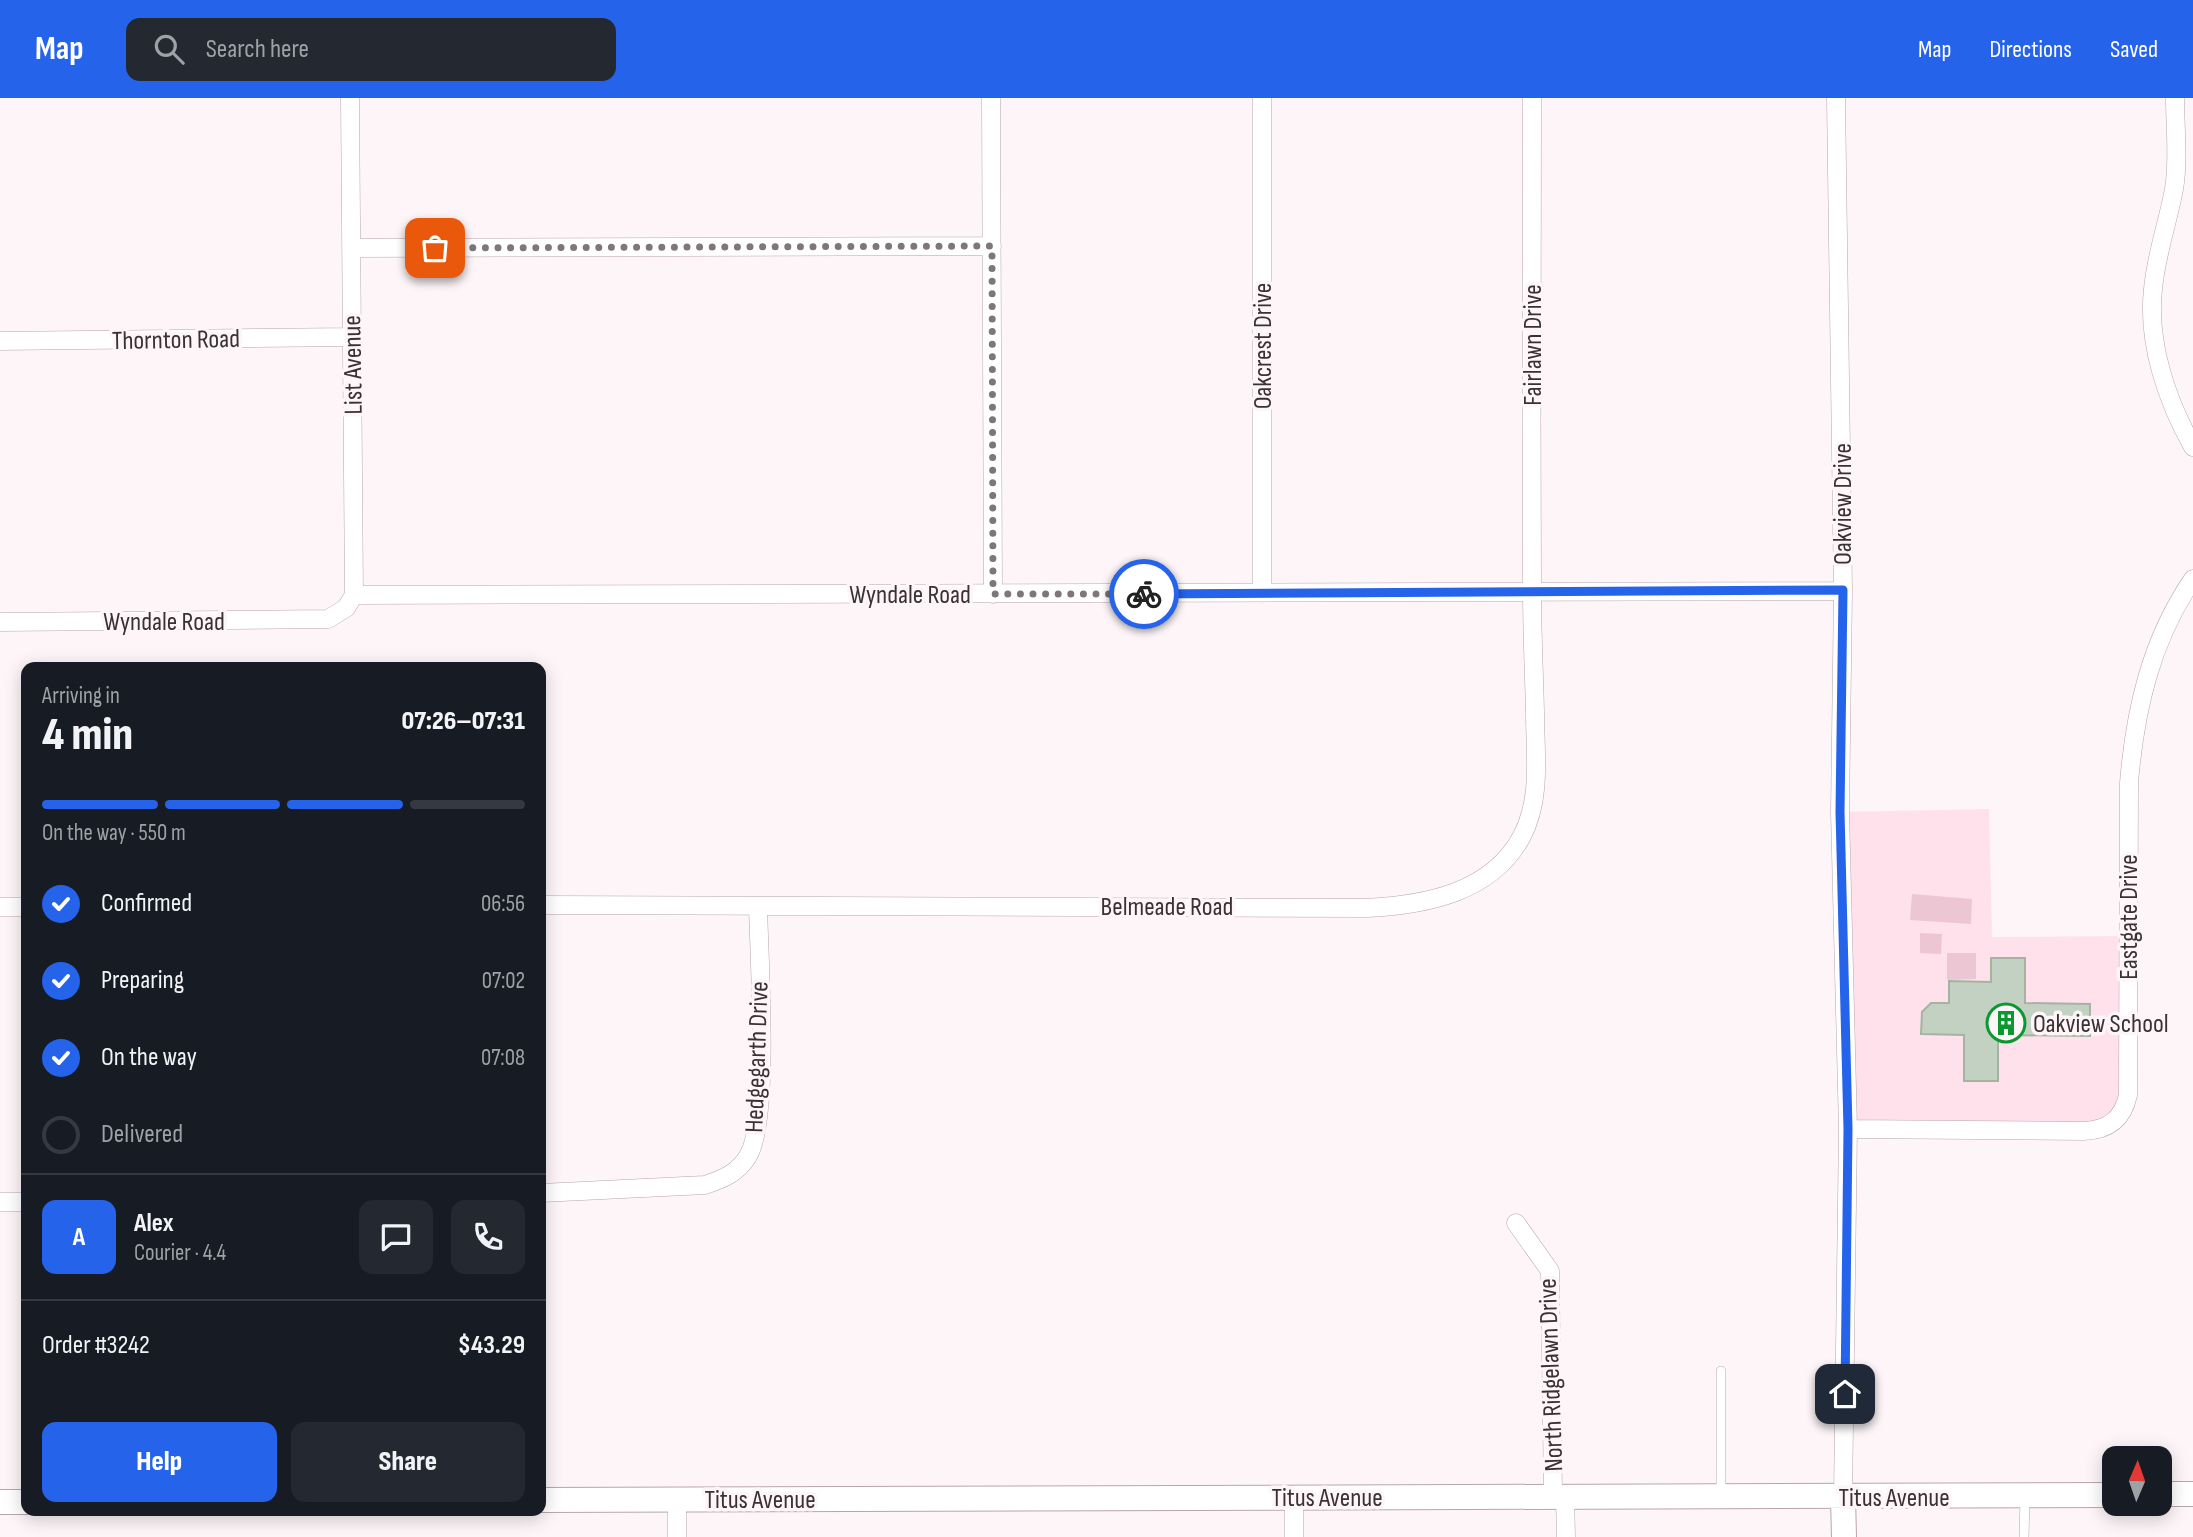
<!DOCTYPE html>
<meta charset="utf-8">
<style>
body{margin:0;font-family:"Sofia Sans Condensed",sans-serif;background:#242831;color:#f1f3f6;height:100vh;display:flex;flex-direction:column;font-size:26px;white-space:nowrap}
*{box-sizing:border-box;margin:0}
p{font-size:23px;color:#9ea1a6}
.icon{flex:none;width:38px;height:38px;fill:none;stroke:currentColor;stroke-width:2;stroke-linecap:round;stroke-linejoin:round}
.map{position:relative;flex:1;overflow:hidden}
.drawer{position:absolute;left:21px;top:564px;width:525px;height:854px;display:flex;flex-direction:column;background:#171b24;border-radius:14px;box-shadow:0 4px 18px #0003}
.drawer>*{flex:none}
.needle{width:46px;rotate:2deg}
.buttons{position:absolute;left:2102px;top:1348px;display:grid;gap:14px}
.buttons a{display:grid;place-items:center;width:70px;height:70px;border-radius:14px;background:#171b24;box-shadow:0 4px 18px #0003;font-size:35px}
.pin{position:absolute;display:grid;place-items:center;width:60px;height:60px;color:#fff;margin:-30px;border-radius:14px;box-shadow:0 4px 10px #0006}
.courier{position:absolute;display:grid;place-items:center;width:70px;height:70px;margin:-35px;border:5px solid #2563eb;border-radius:50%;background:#fff;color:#222;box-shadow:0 2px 9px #0007}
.summary em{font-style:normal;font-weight:800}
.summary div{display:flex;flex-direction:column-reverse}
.summary{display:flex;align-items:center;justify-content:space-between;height:119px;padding:0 21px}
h1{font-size:46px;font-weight:800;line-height:52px}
.bar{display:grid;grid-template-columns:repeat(4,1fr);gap:10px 7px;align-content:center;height:84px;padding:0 21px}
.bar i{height:9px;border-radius:5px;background:#363941}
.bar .on{background:#2563eb}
.bar p{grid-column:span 4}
.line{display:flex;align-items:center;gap:18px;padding:0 21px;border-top:2px solid #363941}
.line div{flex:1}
.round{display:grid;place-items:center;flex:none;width:74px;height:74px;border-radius:14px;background:#242831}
ol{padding:0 21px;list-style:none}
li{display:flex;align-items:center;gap:21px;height:77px}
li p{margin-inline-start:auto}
li .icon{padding:7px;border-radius:50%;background:#2563eb;color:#fff;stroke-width:4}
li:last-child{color:#9ea1a6}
li i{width:38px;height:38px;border:4px solid #363941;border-radius:50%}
.action{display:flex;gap:14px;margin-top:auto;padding:14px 21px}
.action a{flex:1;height:80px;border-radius:14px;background:#2563eb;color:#fff;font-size:28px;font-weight:800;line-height:80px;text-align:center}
.action a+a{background:#242831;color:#f1f3f6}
header{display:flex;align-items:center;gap:42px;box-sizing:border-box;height:98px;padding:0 35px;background:#2563eb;color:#fff}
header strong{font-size:33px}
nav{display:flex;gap:38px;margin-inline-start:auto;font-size:24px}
.search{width:490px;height:63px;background:#242831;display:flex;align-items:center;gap:18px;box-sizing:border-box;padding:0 24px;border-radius:14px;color:#9ea1a6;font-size:26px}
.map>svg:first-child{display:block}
</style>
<header>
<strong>Map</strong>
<div class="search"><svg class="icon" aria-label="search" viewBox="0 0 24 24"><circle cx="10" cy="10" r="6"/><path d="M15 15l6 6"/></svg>Search here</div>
<nav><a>Map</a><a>Directions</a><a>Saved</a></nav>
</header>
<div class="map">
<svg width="2193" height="1439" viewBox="0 0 2193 1439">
<rect width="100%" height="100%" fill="#fdf5f7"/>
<path fill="#ffe1eb" d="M1989 711 1992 839 2128 838V997L2107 1029 1848 1031 1840 714Z"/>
<path fill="#ecc6d3" d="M1912 796 1972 801 1971 826 1910 822Z
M1920 835 1942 836 1941 856 1920 855Z
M1947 855H1976V881L1947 882Z"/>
<path fill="#c2d1c2" stroke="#a5b3a5" stroke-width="2" d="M1991 860H2025V905L2090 906V938L1998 937V983H1964V937L1921 936 1922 914 1931 905H1949V883L1991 884Z"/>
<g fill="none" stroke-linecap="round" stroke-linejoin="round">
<defs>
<path id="service" d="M1721 1397V1273
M2024 1439 2025 1399"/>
<path id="minor" d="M991 0 993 496
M1836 0 1843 493 1840 714 1848 1031 1843 1399
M2175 0C2175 29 2179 62 2174 91 2168 124 2156 157 2153 191 2147 245 2167 303 2193 349
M351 150 992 148
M0 243 352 239
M1262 495V0
M354 497 1843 493
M0 524 328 521 346 510 354 497 350 0
M541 807 1367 810C1425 807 1492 795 1522 738 1542 700 1535 655 1535 614 1534 573 1532 533 1532 492 1531 328 1532 164 1532 0
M0 809H26
M1848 1031 2084 1033C2108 1032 2123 1021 2128 997L2129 685C2135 612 2151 542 2193 481
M541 1095 705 1087C723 1081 738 1075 748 1058 770 1023 759 858 758 808
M0 1104H26
M1516 1125 1550 1173 1553 1398
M1565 1398 1566 1439
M1294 1399V1439
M677 1401V1439"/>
<path id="secondary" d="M2160 1396H2193
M1843 1399 1844 1439
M541 1402 2114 1397
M0 1404H26"/>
</defs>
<use href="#service" stroke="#b9a5ac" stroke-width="10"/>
<use href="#minor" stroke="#b9a5ac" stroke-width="19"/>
<use href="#secondary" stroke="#b9a5ac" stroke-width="26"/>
<use href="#service" stroke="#fff" stroke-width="9"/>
<use href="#minor" stroke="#fff" stroke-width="18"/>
<use href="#secondary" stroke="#fff" stroke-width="24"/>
</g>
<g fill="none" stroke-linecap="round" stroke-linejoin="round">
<path stroke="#7e7678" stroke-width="7" stroke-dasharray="0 12.6" d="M435 150 992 148 993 496H1144"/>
<path stroke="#2563eb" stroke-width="9" d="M1144 496 1843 492 1840 714 1848 1031 1845 1296"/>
</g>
<defs>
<symbol id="building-ring" viewBox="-11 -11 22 22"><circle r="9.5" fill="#fdf5f7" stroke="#0b982f" stroke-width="1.5"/><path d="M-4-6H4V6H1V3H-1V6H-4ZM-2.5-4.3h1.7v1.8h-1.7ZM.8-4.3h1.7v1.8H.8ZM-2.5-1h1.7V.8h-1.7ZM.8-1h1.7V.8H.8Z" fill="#0b982f"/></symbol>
</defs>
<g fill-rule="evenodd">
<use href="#building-ring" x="1984" y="903" width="44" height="44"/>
</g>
<g text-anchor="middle" stroke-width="7" stroke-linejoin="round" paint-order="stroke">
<g font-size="26" fill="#3a3134" stroke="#fdf5f7">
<text transform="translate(176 241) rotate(-1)" y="9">Thornton Road</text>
<text transform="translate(1532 247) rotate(-90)" y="9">Fairlawn Drive</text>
<text transform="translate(1262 248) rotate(-90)" y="9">Oakcrest Drive</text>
<text transform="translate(352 267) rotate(-91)" y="9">List Avenue</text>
<text transform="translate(1842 406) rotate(-90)" y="9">Oakview Drive</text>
<text x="910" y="505">Wyndale Road</text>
<text x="164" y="532">Wyndale Road</text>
<text x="1167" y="817">Belmeade Road</text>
<text transform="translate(2128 819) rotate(-90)" y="9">Eastgate Drive</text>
<text transform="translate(756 959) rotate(-88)" y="9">Hedgegarth Drive</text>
<text transform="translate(1550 1277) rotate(-92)" y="9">North Ridgelawn Drive</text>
<text x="1327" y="1408">Titus Avenue</text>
<text x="1894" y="1408">Titus Avenue</text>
<text x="760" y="1410">Titus Avenue</text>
</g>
<g font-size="26" fill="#3a3134" stroke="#fdf5f7" text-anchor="start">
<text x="2033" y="934">Oakview School</text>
</g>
</g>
</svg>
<div class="buttons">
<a><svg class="needle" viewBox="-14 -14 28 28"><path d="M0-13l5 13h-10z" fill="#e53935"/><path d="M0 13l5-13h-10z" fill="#9ea1a6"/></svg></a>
</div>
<div class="pin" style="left:435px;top:150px;background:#ea580c"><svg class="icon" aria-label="bag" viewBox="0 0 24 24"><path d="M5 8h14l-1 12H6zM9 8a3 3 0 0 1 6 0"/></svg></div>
<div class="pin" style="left:1845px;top:1296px;background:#1f2937"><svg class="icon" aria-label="home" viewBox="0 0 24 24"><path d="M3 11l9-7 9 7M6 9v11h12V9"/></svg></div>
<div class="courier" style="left:1144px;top:496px"><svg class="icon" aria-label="bike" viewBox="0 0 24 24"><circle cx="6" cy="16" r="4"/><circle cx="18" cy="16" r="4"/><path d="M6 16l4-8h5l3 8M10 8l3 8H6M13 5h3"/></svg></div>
<section class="drawer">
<div class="summary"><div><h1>4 min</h1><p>Arriving in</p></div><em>07:26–07:31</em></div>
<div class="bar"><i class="on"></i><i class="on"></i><i class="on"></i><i></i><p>On the way · 550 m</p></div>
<ol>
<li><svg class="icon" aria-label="check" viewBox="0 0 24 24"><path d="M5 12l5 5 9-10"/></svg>Confirmed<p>06:56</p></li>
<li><svg class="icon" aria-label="check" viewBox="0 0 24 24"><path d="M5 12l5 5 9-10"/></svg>Preparing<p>07:02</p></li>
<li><svg class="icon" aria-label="check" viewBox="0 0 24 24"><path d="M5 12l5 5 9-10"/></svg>On the way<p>07:08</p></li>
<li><i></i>Delivered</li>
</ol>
<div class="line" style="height:126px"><b class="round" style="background:#2563eb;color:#fff">A</b><div><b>Alex</b><p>Courier · 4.4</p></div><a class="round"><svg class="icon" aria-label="chat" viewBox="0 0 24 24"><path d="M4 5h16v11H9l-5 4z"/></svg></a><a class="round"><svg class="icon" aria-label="phone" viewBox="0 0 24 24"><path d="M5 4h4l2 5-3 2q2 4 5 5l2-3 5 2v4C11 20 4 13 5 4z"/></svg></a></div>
<div class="line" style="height:91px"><div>Order #3242</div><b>$43.29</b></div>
<div class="action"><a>Help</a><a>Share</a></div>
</section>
</div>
